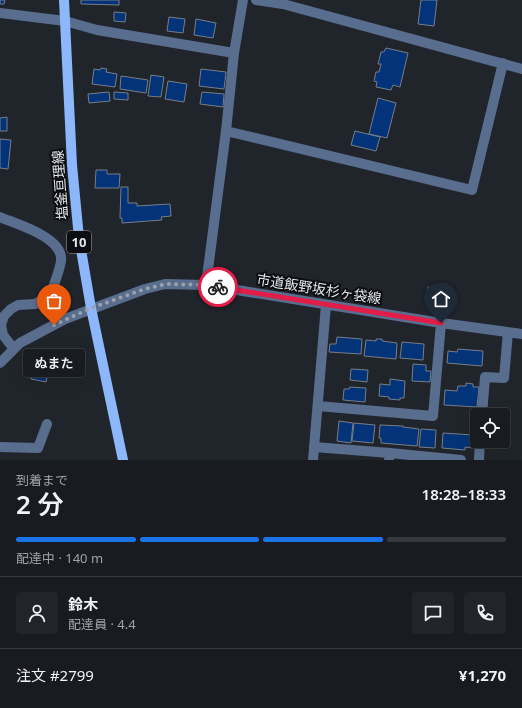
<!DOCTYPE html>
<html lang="ja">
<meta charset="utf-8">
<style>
body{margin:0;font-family:"Noto Sans","Noto Sans JP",sans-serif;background:#21252a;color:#f1f3f6;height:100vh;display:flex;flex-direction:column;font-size:15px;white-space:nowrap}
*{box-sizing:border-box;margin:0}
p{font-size:13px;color:#9fa1a5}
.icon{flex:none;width:22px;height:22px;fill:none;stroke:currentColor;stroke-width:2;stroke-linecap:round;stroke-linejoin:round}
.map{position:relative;height:460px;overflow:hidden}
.details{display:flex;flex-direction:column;background:#181c21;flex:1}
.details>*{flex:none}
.controls{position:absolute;left:470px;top:408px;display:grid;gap:8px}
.controls a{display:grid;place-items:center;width:40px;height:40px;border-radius:4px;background:#181c21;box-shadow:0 4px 16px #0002,0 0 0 1px #363a3f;font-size:20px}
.pin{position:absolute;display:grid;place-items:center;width:34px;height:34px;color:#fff;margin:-41px -17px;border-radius:50% 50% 50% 0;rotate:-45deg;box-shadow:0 0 4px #0007}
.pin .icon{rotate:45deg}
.courier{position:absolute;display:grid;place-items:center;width:40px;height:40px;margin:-20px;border:3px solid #e11d48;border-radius:50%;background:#fff;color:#222;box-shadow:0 1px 5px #0007}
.bubble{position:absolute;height:28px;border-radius:4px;background:#181c21;box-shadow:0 4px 16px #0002,0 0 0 1px #363a3f;font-size:13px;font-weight:600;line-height:28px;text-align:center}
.overview em{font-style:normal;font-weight:600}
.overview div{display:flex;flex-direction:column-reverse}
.overview{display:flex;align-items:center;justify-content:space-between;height:68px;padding:0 16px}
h1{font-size:26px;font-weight:600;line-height:30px}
.bar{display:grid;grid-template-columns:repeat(4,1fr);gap:6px 4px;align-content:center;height:48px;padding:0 16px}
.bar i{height:5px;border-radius:3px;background:#363a3f}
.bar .active{background:#1a73e8}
.bar p{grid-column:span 4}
.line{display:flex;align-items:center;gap:10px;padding:0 16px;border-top:1px solid #363a3f}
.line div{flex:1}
.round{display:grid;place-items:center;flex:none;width:42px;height:42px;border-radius:4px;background:#21252a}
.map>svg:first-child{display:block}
</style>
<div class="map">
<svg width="522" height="460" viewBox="0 0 522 460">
<rect width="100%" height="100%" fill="#20252c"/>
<path fill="#033378" stroke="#787e87" d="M0 0H5L4 4H0Z
M81 0H119V5L81 4Z
M421 0H437L434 26 418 24Z
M114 12 126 13 125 22 114 21Z
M169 17 185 19 183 33 167 31Z
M196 19 216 23 213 38 194 35Z
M386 48 408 53 400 87 393 85 391 90 376 87 377 82 374 81 376 72H379L381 64H378L381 52H384Z
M101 68 107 69 106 72 117 74 115 87 92 84 94 69 100 70Z
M201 69 226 72 224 89 199 86Z
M151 75 164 77 161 97 148 96Z
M121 76 148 80 146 93 120 89Z
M168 81 187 84 184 102 165 99Z
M109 92 110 101 89 103 88 94Z
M114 92 128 93V100L114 99Z
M202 92 224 94 223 107 200 104Z
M378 98 396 103 387 138 369 134Z
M7 117V131H0V118Z
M355 131 380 137 376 151 351 145Z
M0 139 11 140 8 169 0 168Z
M96 170H107V174H120L119 188H95Z
M121 187H128V203H137V206L170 204 171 216 161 217 162 220 122 223V218H120Z
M428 287 453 291 451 308 431 304 432 301 426 300Z
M337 337 362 339 361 354 329 352 330 344H336Z
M376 339H382V341L397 343 396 359 364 356 366 340 376 341Z
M402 342 424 344 423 360 400 358Z
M458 349 483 351 482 366 447 363 448 351 457 352Z
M413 364 426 365V371H431L430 382 412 381Z
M44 367 49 368 46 382 31 379 33 371 39 372 40 368 43 369Z
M351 369 368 370 367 382 350 380Z
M390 379 405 381 404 398H400V400L389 399V397L379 396 380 384 390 385Z
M466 383 473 384V387H479L477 407 444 405 445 390 457 391 458 386H466Z
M350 387 366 388 365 402 343 400 344 389H349Z
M339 421 353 423 351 443 337 441Z
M354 423 375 425 373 443 352 441Z
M380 425 403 426V427L419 429 417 446 381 443V438H379Z
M421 429 436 430 435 448 419 447Z
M443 433 474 435 473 448 465 447V450L442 448Z"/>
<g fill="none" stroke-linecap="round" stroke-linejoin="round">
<path stroke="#596e8e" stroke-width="10" d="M256 0 283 4 522 69
M0 13 65 21 97 30 234 53
M226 131 472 190 503 63
M0 217C16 224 63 237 61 260 61 267 53 287 50 296L35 304 18 305 11 309 4 316 1 325 3 335 14 349
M206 285 226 131 234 53 243 0
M0 363 20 343 65 319 145 289 165 284 206 285 441 323 522 334
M318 406 433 416 441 323
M482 415 485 377 504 378 508 332
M0 447 38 448 47 424
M314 447 390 453
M313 460 326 305
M389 460 390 453 461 460
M479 460 480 441"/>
<path stroke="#8cb7fb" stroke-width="10" d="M64 0 72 165 79 238 91 308 123 460"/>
</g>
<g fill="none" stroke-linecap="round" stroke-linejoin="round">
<path stroke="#9da2a8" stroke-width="4" stroke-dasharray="0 7.2" d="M54 325 91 308 145 289 166 284 206 285 218 287"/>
<path stroke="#e11d48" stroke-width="5" d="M218 287 441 323"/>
</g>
<g text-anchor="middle" stroke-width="4" stroke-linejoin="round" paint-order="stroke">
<rect fill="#0c0e11" stroke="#a1a4a9" stroke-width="1" x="67" y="231" width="24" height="22" rx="3"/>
<g font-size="13" font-weight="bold" fill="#e1e5ea">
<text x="79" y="247">10</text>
</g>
<g font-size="14" fill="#e1e5ea" stroke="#0c0e11">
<text transform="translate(60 185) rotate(-94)" y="5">塩釜亘理線</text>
<text transform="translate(319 289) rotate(9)" y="5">市道飯野坂杉ヶ袋線</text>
</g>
</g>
</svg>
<div class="controls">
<a><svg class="icon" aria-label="locate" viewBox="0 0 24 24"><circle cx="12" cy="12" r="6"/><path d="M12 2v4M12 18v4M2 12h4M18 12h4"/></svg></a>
</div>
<div class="pin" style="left:54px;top:325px;background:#ea580c"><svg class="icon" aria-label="bag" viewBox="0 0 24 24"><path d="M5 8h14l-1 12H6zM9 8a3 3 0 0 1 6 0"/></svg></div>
<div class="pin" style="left:441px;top:323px;background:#1f2937"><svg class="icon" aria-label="home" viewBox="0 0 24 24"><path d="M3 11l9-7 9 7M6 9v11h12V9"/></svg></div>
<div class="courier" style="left:218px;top:287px"><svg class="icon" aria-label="bike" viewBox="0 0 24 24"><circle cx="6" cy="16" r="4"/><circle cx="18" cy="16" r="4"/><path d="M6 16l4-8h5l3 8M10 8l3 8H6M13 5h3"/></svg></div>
<div class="bubble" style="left:23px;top:349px;width:62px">ぬまた</div>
</div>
<section class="details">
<div class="overview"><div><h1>2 分</h1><p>到着まで</p></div><em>18:28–18:33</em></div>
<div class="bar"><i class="active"></i><i class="active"></i><i class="active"></i><i></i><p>配達中 · 140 m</p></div>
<div class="line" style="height:72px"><a class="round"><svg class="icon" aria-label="person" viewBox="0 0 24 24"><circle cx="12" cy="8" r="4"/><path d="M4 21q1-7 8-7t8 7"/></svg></a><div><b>鈴木</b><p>配達員 · 4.4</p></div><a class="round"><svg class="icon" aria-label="chat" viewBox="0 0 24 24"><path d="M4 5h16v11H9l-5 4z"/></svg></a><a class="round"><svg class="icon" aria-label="phone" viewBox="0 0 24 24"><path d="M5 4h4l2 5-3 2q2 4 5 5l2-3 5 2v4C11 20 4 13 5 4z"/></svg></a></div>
<div class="line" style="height:52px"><div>注文 #2799</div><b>¥1,270</b></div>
</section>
